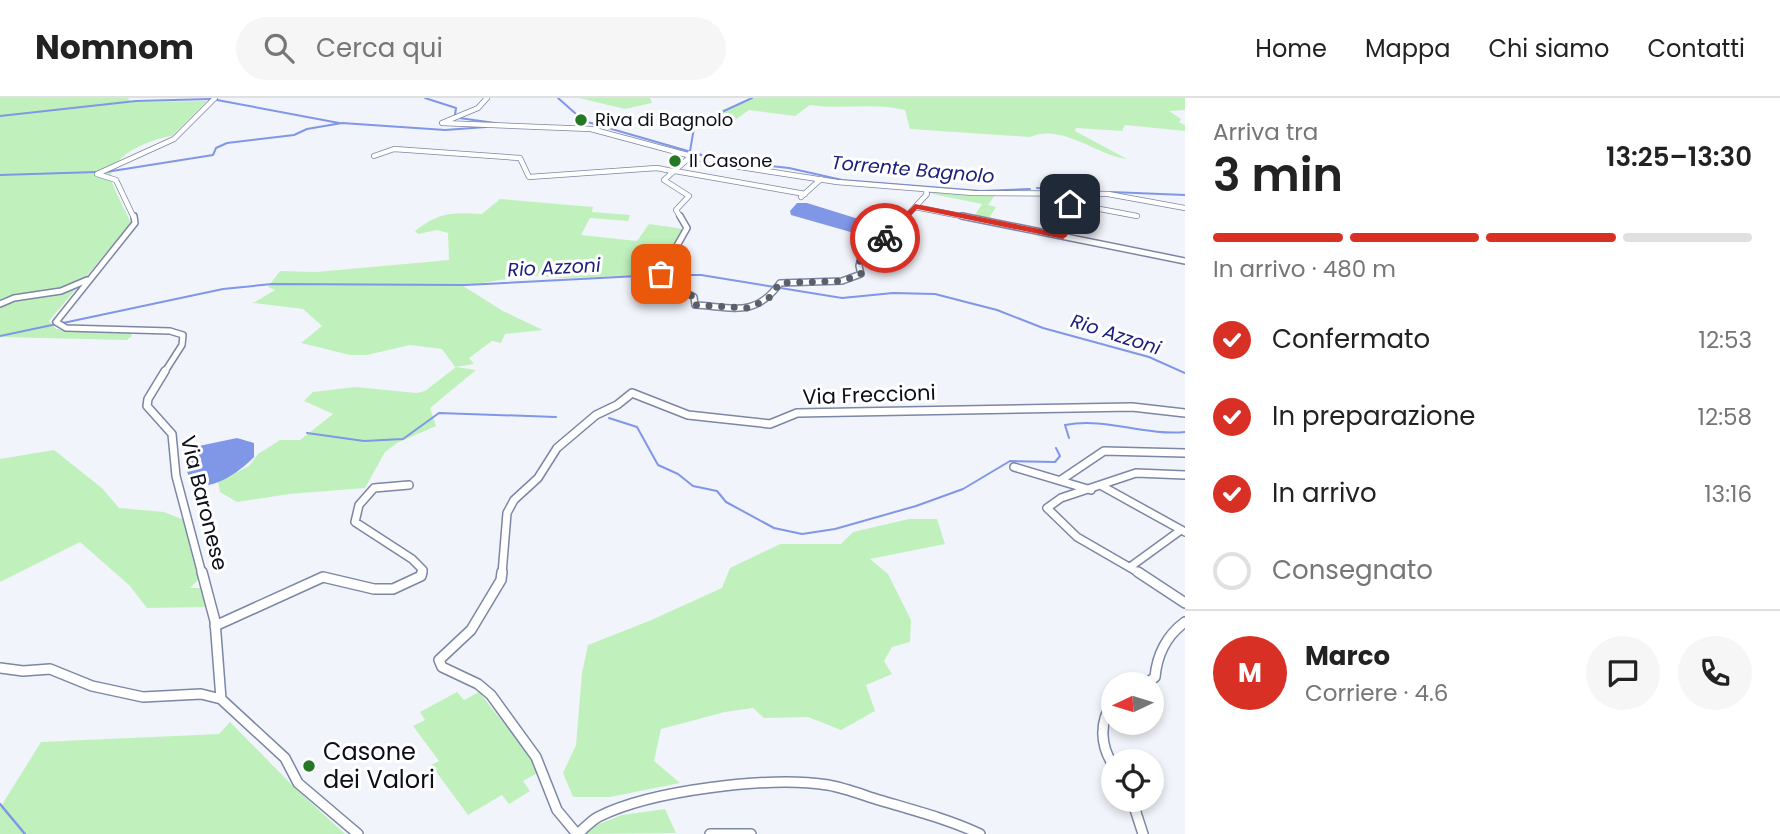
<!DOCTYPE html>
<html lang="it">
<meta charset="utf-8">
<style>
body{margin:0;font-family:Poppins,sans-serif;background:#f6f6f6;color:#222;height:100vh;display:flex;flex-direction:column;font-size:26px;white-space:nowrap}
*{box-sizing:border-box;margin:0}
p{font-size:23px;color:#767676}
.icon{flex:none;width:38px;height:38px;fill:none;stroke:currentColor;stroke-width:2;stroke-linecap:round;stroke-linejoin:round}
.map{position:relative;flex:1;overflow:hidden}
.side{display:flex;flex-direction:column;background:#fff;width:595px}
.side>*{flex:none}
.needle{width:46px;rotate:266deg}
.controls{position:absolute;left:1101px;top:574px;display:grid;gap:14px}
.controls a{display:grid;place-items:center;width:63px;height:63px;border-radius:50%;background:#fff;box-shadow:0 4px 10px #0003;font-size:35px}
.pin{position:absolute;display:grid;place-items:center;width:60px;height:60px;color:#fff;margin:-30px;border-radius:14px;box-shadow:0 4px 10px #0006}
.courier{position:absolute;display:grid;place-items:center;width:70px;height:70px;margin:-35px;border:5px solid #d93025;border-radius:50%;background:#fff;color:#222;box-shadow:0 2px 9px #0007}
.head em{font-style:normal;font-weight:600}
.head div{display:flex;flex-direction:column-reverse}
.head{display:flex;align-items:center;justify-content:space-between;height:119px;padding:0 28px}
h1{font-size:46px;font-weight:600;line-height:52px}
.bar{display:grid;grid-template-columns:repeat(4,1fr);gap:10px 7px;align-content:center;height:84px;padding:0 28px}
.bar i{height:9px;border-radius:5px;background:#e0e0e0}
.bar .selected{background:#d93025}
.bar p{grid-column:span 4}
.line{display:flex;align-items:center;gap:18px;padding:0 28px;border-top:2px solid #e0e0e0}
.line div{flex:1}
.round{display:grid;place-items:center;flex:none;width:74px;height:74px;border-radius:37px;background:#f6f6f6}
ol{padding:0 28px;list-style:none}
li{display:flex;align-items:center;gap:21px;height:77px}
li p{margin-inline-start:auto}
li .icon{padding:7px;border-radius:50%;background:#d93025;color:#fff;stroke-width:4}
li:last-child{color:#767676}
li i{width:38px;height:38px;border:4px solid #e0e0e0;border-radius:50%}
header{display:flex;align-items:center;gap:42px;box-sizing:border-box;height:98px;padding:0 35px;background:#fff;border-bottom:2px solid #e0e0e0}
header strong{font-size:33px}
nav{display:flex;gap:38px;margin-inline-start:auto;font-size:24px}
.search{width:490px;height:63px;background:#f6f6f6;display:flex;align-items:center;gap:18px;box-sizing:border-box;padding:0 24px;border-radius:38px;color:#767676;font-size:26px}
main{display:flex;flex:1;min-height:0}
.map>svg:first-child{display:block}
</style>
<header>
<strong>Nomnom</strong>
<div class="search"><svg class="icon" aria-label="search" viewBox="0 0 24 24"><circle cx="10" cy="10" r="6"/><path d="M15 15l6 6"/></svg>Cerca qui</div>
<nav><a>Home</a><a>Mappa</a><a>Chi siamo</a><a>Contatti</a></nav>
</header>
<main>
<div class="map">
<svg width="1185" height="736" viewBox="0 0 1185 736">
<rect width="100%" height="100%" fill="#f2f4fb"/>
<path fill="#c0f1bc" d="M0 0H128L131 4 207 3 172 38C153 40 111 57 111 79 111 87 127 115 131 125L49 223 56 231 130 234 132 238 127 242 0 239Z
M579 0H650L652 5 625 11Z
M750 0H1185V12L1169 13 1181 21 1179 24 1185 27V33L1125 27 1122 33 1076 30 1075 33 1127 61C1096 57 1062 25 1030 39L910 31 905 12C874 4 842 12 810 7L795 18 749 12 724 30 715 23 718 14Z
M934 94 976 98 995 97 988 107 996 109 988 122 974 119 982 106 932 96Z
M500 101 593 109 592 114 630 117 628 123 590 120 581 137 637 143 649 126 684 131 657 177 562 180 531 177 463 188 503 213 543 232 505 236 501 245 492 243 469 260 474 266 455 269 442 251 410 247 367 257H350L301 245 322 228 303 211 253 205 275 192 268 189 280 173 316 174 449 162 448 135 437 132 418 136 415 133C439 114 452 114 482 116Z
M456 269 476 272 430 310 436 328 397 345 385 354 365 390 289 396 237 404 220 394 218 384 249 368 258 356 280 342H300L333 316 304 303 313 294 355 289 417 295 425 293Z
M54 352 102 390 119 410 164 414 184 422 201 479 190 490H203L207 509 147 510 129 487 80 444 0 484V361Z
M909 421H937L945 446 870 461 888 476 911 522 910 544 892 549 884 563 892 576 866 587 875 613 841 632 808 619 764 620 753 610 725 614 661 631 654 663 680 685 610 699H573L563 675 576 647 582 575 588 547 649 523 722 490 730 470 780 446H841L853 434Z
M457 594 464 602 479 594 541 673 523 683 530 693 509 706 502 697 468 717 431 667 439 663 413 628 425 622 420 614Z
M230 624 297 692 345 736H0V710L41 644 219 636Z
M665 711 676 735 586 736V731L622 717Z"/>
<path fill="#8096e7" d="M797 105H807L881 128 883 132 868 139 791 117 790 113Z
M237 340 254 345V359C232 382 184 410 185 356L194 349Z"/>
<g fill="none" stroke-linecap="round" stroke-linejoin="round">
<path stroke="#8096e7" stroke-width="2" d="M425 0 456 10 455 17
M558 0 584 23 719 62 789 70 842 82 981 93 1030 91
M217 2 339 25
M0 18 136 3 211 1
M459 20 495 25
M690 53 694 30 698 25 752 0
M106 74 213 57 216 50 227 45 294 37 307 31 342 25 445 32 486 29
M0 77 97 74
M1037 90 1102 94
M1111 94 1185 97
M664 177H701L842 200 893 195 935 196 997 212 1043 230 1149 259 1185 275
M63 225 223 191 272 186 465 187 658 177
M0 238 57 226
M609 320 637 329 658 367 678 376 693 388 717 393 726 404 774 430 802 436 835 431 916 408 963 391 1010 363 1055 364 1060 358 1056 350
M307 335 364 343 403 341 439 315 556 319
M1069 340 1065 327C1106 319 1144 338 1185 334"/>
<path stroke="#8096e7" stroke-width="2.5" d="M0 706 25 736"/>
<defs>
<path id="minor-far3" d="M487 0 478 10 442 25 591 31 721 66 837 84 973 95 1108 96 1185 110
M374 58 394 51 520 60 529 79 657 70 672 73
M675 73 805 96
M801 99 821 81
M1068 105 1137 118
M915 109 971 120
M134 120 116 82 97 76 174 41 215 0
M681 120 676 112 689 98 664 82 691 58
M905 120 927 96 926 93
M1066 120 1068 104"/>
<path id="minor-far2" d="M134 118 135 125 56 224 66 230 170 233 183 237 182 247 164 275
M680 118 687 130 661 176 667 184 694 199 695 207C733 209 755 220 780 185L842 183 861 176 859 168 862 155 890 137 907 118
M962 118 1185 163
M1063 138 1066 118
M0 206 14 200 61 193 87 182"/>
<path id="minor-far1" d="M165 273 148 301 147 308 172 336 176 378 202 476
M1014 369 1091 392
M1061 382 1104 353 1185 355
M409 387 374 390 359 407 355 424 412 461 423 472 422 476
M1102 388 1185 434
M1130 469 1181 432
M502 476 507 415 514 402 538 380 557 350 596 317 617 307 632 295 688 317 770 326 797 315 1132 309 1185 315
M1141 476 1077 439 1047 410 1061 400 1136 375 1185 377"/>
<path id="minor" d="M202 474 215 523 221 601
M502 474 501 482 471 532 439 562 442 569 478 586 491 597 536 659 557 712 577 736
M1138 474 1185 505
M215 528 323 479 374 491H393L421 478 422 474
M0 570 23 573 50 571 92 588 143 599 201 596 221 601 285 660 298 685 358 736
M1146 586 1155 579C1157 557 1167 537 1185 524
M1113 604C1099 624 1100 647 1113 667
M1132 702 1143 736
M578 736C584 730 591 723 598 719 651 692 770 678 828 687 845 690 863 697 879 702 913 712 948 721 980 736
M710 736H751"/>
</defs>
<use href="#minor-far3" stroke="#7c86a5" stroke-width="6"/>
<use href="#minor-far2" stroke="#7c86a5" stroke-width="8"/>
<use href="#minor-far1" stroke="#7c86a5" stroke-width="10"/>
<use href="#minor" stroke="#7c86a5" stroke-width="12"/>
<use href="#minor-far3" stroke="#fff" stroke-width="4.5"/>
<use href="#minor-far2" stroke="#fff" stroke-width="5"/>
<use href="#minor-far1" stroke="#fff" stroke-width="7"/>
<use href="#minor" stroke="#fff" stroke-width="9"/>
</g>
<path fill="#d93025" d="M1068 103 1074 106 1067 138 1063 141 917 111 888 141 881 140 915 106 1060 135 1064 105Z"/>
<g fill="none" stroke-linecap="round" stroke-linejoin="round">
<path stroke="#5c5f69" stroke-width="7" stroke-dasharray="0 12.6" d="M661 176 667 184 694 199 695 207 749 210 768 201 780 185 842 183 861 176 859 168 862 155 885 140"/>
</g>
<g fill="#267924" stroke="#fff" stroke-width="2.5">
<circle cx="581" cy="22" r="7"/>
<circle cx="675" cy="63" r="7"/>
<circle cx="309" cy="668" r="7"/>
</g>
<g text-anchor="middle" stroke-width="6" stroke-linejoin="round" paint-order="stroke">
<g font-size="18" fill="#0c0f1a" stroke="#fff" text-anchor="start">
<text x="595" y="28">Riva di Bagnolo</text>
<text x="689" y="69">Il Casone</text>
</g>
<g font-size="19" font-style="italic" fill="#1c207d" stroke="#fff">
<text transform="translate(913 71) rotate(5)" y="7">Torrente Bagnolo</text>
<text transform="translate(554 169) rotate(-3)" y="7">Rio Azzoni</text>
<text transform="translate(1116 236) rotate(18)" y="7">Rio Azzoni</text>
</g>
<g font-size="21" fill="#0c0f1a" stroke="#fff">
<text transform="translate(869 297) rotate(-2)" y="7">Via Freccioni</text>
<text transform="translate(204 405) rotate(76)" y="7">Via Baronese</text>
</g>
<g font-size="24" fill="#0c0f1a" stroke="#fff" text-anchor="start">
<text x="323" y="662">Casone<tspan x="323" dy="28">dei Valori</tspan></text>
</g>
</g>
</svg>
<div class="controls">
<a><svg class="needle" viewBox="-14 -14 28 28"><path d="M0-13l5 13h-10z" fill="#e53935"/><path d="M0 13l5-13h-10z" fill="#767676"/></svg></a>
<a><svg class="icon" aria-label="locate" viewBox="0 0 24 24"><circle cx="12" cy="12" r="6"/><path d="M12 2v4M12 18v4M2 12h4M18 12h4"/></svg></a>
</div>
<div class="pin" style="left:661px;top:176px;background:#ea580c"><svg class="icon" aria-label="bag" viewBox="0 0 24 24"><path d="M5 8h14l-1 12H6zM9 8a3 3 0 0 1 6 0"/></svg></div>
<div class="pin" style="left:1070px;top:106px;background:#1f2937"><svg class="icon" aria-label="home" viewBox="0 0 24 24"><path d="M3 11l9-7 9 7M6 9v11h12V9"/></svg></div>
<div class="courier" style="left:885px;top:140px"><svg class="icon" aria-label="bike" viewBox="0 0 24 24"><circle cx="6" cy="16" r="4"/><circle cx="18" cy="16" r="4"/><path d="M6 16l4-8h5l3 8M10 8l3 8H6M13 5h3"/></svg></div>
</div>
<section class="side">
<div class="head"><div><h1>3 min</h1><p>Arriva tra</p></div><em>13:25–13:30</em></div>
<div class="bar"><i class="selected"></i><i class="selected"></i><i class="selected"></i><i></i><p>In arrivo · 480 m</p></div>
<ol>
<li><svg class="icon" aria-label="check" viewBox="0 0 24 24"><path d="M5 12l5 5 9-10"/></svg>Confermato<p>12:53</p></li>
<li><svg class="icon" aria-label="check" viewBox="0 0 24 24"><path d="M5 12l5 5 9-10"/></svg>In preparazione<p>12:58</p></li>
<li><svg class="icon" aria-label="check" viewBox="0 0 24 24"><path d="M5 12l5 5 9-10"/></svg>In arrivo<p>13:16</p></li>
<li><i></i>Consegnato</li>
</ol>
<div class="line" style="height:126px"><b class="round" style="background:#d93025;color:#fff">M</b><div><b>Marco</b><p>Corriere · 4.6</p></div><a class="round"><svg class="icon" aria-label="chat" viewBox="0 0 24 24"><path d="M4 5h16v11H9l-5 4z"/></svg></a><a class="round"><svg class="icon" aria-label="phone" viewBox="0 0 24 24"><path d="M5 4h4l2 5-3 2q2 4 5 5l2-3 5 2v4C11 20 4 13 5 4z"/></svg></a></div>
</section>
</main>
